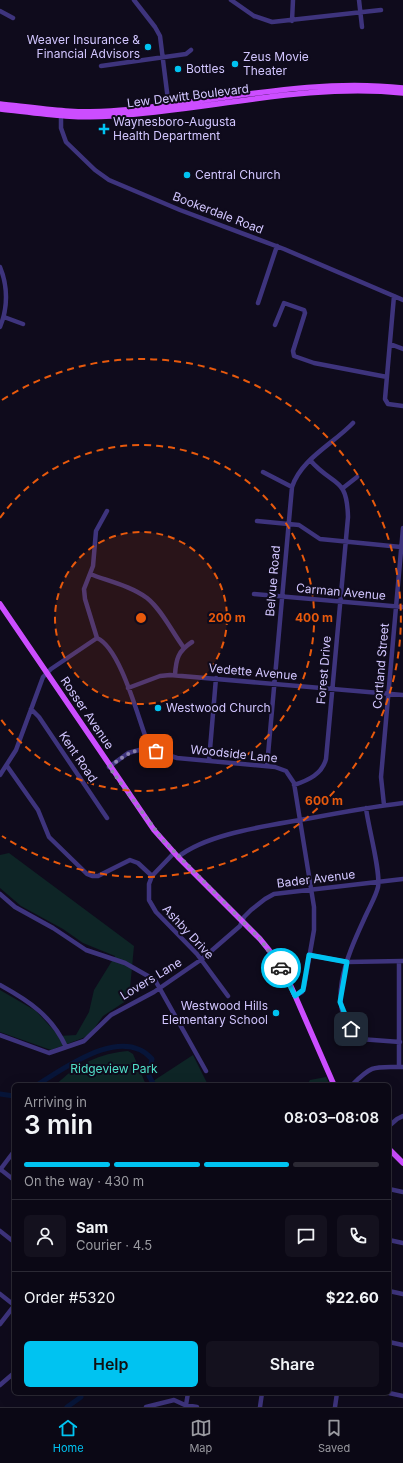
<!DOCTYPE html>
<meta charset="utf-8">
<style>
body{margin:0;font-family:Inter,sans-serif;background:#14111e;color:#f1f3f6;height:100vh;display:flex;flex-direction:column;font-size:15px;white-space:nowrap}
*{box-sizing:border-box;margin:0}
p{font-size:13px;color:#9a9aa0}
.icon{flex:none;width:22px;height:22px;fill:none;stroke:currentColor;stroke-width:2;stroke-linecap:round;stroke-linejoin:round}
.map{position:relative;flex:1;overflow:hidden}
.drawer{position:absolute;left:12px;top:1083px;width:379px;height:312px;display:flex;flex-direction:column;background:#0b0815;border-radius:6px;box-shadow:0 4px 16px #0002,0 0 0 1px #2b2934}
.drawer>*{flex:none}
.pin{position:absolute;display:grid;place-items:center;width:34px;height:34px;color:#fff;margin:-17px;border-radius:8px;box-shadow:0 2px 6px #0006}
.courier{position:absolute;display:grid;place-items:center;width:40px;height:40px;margin:-20px;border:3px solid #00c3f1;border-radius:50%;background:#fff;color:#222;box-shadow:0 1px 5px #0007}
.headline em{font-style:normal;font-weight:600}
.headline div{display:flex;flex-direction:column-reverse}
.headline{display:flex;align-items:center;justify-content:space-between;height:68px;padding:0 12px}
h1{font-size:26px;font-weight:600;line-height:30px}
.bar{display:grid;grid-template-columns:repeat(4,1fr);gap:6px 4px;align-content:center;height:48px;padding:0 12px}
.bar i{height:5px;border-radius:3px;background:#2b2934}
.bar .active{background:#00c3f1}
.bar p{grid-column:span 4}
.line{display:flex;align-items:center;gap:10px;padding:0 12px;border-top:1px solid #2b2934}
.line div{flex:1}
.round{display:grid;place-items:center;flex:none;width:42px;height:42px;border-radius:6px;background:#14111e}
.button{display:flex;gap:8px;margin-top:auto;padding:8px 12px}
.button a{flex:1;height:46px;border-radius:6px;background:#00c3f1;color:#111;font-size:16px;font-weight:600;line-height:46px;text-align:center}
.button a+a{background:#14111e;color:#f1f3f6}
.dock{display:flex;justify-content:space-around;align-items:center;height:56px;border-top:1px solid #2b2934;background:#0b0815;font-size:11px;color:#9a9aa0}
.dock a{display:grid;justify-items:center;gap:2px}
.dock .active{color:#00c3f1}
.map>svg:first-child{display:block}
</style>
<div class="map">
<svg width="403" height="1407" viewBox="0 0 403 1407">
<rect width="100%" height="100%" fill="#0f0b1c"/>
<path fill="#0e2526" d="M9 853 134 946 129 999 103 1016 91 1033 83 1038 51 1050 0 1032V990L36 1011 59 1036 76 1035 89 1012 94 990 115 956 83 943 63 929 21 906 0 888V855Z
M128 1051 133 1054 146 1085H56C75 1065 101 1053 128 1051Z
M193 1055 208 1085H147Z
M326 1077 330 1085H307L310 1080Z"/>
<g fill="none" stroke-linecap="round" stroke-linejoin="round">
<path stroke="#071539" stroke-width="5" d="M37 1085C65 1068 122 1025 152 1059L149 1076 154 1085
M0 1094 14 1096
M67 1407 81 1397V1393"/>
<path stroke="#3e347d" stroke-width="4.5" d="M134 0 155 27 160 36 169 108
M231 0 254 16 272 22 381 10
M359 0 362 27
M0 11 13 18
M292 21 293 0
M101 66 186 54 191 50
M61 114V128L66 142 95 170 109 180 180 210 284 249 403 300
M0 267C8 286 8 308 0 327
M394 296 385 399 388 404 403 406
M258 303 277 246
M4 317 23 324
M275 325 284 303 304 310 305 313 293 351 294 356 314 363 387 377
M390 344 403 349
M263 472 292 487
M343 488 357 477
M257 521 299 525 320 539 401 547
M90 574C108 581 131 586 147 598 162 610 172 632 184 648
M254 594 403 607
M97 638 85 599 84 589 93 566 96 531 107 511
M97 638C120 648 137 714 146 738L147 749
M175 675C176 659 178 651 192 642
M128 688 160 676 170 675 403 695
M31 709 39 717 107 818
M209 761 216 678
M7 766 38 810 49 837 87 874 92 876H98L130 860 138 863 152 876
M267 766 292 487C301 459 333 444 353 423
M109 767 128 753 143 749 153 750 177 758 275 767 286 771 294 783 314 907V930L304 987 302 992 295 996
M0 775 16 750 43 677 51 669 97 638
M294 785C309 780 322 774 326 759L348 517C347 475 333 487 310 460
M384 805 381 777 403 528
M366 808C368 826 381 872 378 887 376 896 370 906 366 915 350 950 321 1008 360 1039L400 1042
M174 853 152 876 149 884V900L156 912 197 954 228 996
M178 857C208 833 268 826 306 819 338 813 370 807 403 803
M0 894 15 907 53 928 86 950 125 963 155 980 206 1071
M309 955 347 962 403 961
M399 962V1067
M0 985C29 1001 52 1016 66 1047
M0 1035 49 1053 84 1041 111 1015 154 992 202 959 240 926 244 917 251 910 265 899 274 894 403 879
M352 1085C373 1064 374 1067 403 1067
M389 1126 397 1119 403 1116
M0 1169 14 1180
M0 1170 12 1154
M389 1189 403 1192
M0 1231 14 1242
M389 1240 403 1243
M389 1291 403 1294
M0 1294 14 1305
M0 1324 14 1306
M389 1342 403 1345
M0 1385 14 1373
M389 1393 403 1396
M186 1405 188 1393
M146 1407 174 1400 185 1405 197 1407
M260 1407 262 1393
M335 1407 337 1393"/>
<path stroke="#cc4dff" stroke-width="5.5" d="M0 104C37 108 74 114 111 111 209 104 305 77 403 88
M0 109C37 113 74 119 111 116 209 110 305 83 403 93
M0 604 154 830 178 857 260 939 273 955 290 984 334 1085
M389 1149 403 1163"/>
</g>
<g fill="none" stroke-linecap="round" stroke-linejoin="round">
<path stroke="#8e85b0" stroke-width="4" stroke-dasharray="0 7.2" d="M156 751C137 745 124 756 109 767L162 839 260 939 281 968"/>
<path stroke="#00c3f1" stroke-width="5" d="M281 968 295 996 303 990 309 955 347 962 340 1002 351 1029"/>
</g>
<circle cx="141" cy="618" r="86" fill="#e8590c" fill-opacity=".12"/>
<g fill="none" stroke="#e8590c" stroke-width="2" stroke-dasharray="7 5">
<circle cx="141" cy="618" r="86"/>
<path d="M0 518A173 173 0 1 1 0 718"/>
<path d="M2 400A259 259 0 1 1 2 836"/>
</g>
<g fill="#00c3f1" stroke="#0f0b1c" stroke-width="1.5">
<circle cx="148" cy="47" r="4"/>
<circle cx="235" cy="64" r="4"/>
<circle cx="178" cy="69" r="4"/>
<path d="M102 123h4v4h4v4h-4v4h-4v-4h-4v-4h4z"/>
<circle cx="187" cy="175" r="4"/>
<circle cx="158" cy="708" r="4"/>
<circle cx="276" cy="1013" r="4"/>
</g>
<g text-anchor="middle" stroke-width="4" stroke-linejoin="round" paint-order="stroke">
<g font-size="12" fill="#d2c6ff" stroke="#0f0b1c" text-anchor="start">
<text x="140" y="44" text-anchor="end">Weaver Insurance &amp;<tspan x="140" dy="14">Financial Advisors</tspan></text>
<text x="243" y="61">Zeus Movie<tspan x="243" dy="14">Theater</tspan></text>
<text x="186" y="73">Bottles</text>
<text x="113" y="126">Waynesboro-Augusta<tspan x="113" dy="14">Health Department</tspan></text>
<text x="195" y="179">Central Church</text>
<text x="166" y="712">Westwood Church</text>
<text x="268" y="1010" text-anchor="end">Westwood Hills<tspan x="268" dy="14">Elementary School</tspan></text>
</g>
<g font-size="12" fill="#d2c6ff" stroke="#0f0b1c">
<text transform="translate(188 96) rotate(-7)" y="4">Lew Dewitt Boulevard</text>
<text transform="translate(218 213) rotate(21)" y="4">Bookerdale Road</text>
<text transform="translate(273 581) rotate(-85)" y="4">Belvue Road</text>
<text transform="translate(341 592) rotate(5)" y="4">Carman Avenue</text>
<text transform="translate(381 666) rotate(-85)" y="4">Cortland Street</text>
<text transform="translate(324 670) rotate(-85)" y="4">Forest Drive</text>
<text transform="translate(253 672) rotate(5)" y="4">Vedette Avenue</text>
<text transform="translate(87 713) rotate(56)" y="4">Rosser Avenue</text>
<text transform="translate(234 754) rotate(6)" y="4">Woodside Lane</text>
<text transform="translate(78 757) rotate(56)" y="4">Kent Road</text>
<text transform="translate(316 879) rotate(-7)" y="4">Bader Avenue</text>
<text transform="translate(188 932) rotate(47)" y="4">Ashby Drive</text>
<text transform="translate(151 979) rotate(-31)" y="4">Lovers Lane</text>
</g>
<g font-size="12" fill="#51e0c9" stroke="#0f0b1c">
<text x="114" y="1073">Ridgeview Park</text>
</g>
</g>
<circle cx="141" cy="618" r="6" fill="#e8590c" stroke="#0f0b1c" stroke-width="2"/>
<g font-size="12" text-anchor="middle" font-weight="bold" fill="#e8590c" stroke="#0f0b1c" stroke-width="4" stroke-linejoin="round" paint-order="stroke">
<text x="227" y="622">200 m</text>
<text x="314" y="622">400 m</text>
<text x="324" y="805">600 m</text>
</g>
</svg>
<div class="pin" style="left:156px;top:751px;background:#ea580c"><svg class="icon" aria-label="bag" viewBox="0 0 24 24"><path d="M5 8h14l-1 12H6zM9 8a3 3 0 0 1 6 0"/></svg></div>
<div class="pin" style="left:351px;top:1029px;background:#1f2937"><svg class="icon" aria-label="home" viewBox="0 0 24 24"><path d="M3 11l9-7 9 7M6 9v11h12V9"/></svg></div>
<div class="courier" style="left:281px;top:968px"><svg class="icon" aria-label="car" viewBox="0 0 24 24"><path d="M5 17H2v-5l4-1 3-4h7l3 4 3 1v5h-3M9 17h6M6 11h13"/><circle cx="7" cy="17" r="2"/><circle cx="17" cy="17" r="2"/></svg></div>
<section class="drawer">
<div class="headline"><div><h1>3 min</h1><p>Arriving in</p></div><em>08:03–08:08</em></div>
<div class="bar"><i class="active"></i><i class="active"></i><i class="active"></i><i></i><p>On the way · 430 m</p></div>
<div class="line" style="height:72px"><a class="round"><svg class="icon" aria-label="person" viewBox="0 0 24 24"><circle cx="12" cy="8" r="4"/><path d="M4 21q1-7 8-7t8 7"/></svg></a><div><b>Sam</b><p>Courier · 4.5</p></div><a class="round"><svg class="icon" aria-label="chat" viewBox="0 0 24 24"><path d="M4 5h16v11H9l-5 4z"/></svg></a><a class="round"><svg class="icon" aria-label="phone" viewBox="0 0 24 24"><path d="M5 4h4l2 5-3 2q2 4 5 5l2-3 5 2v4C11 20 4 13 5 4z"/></svg></a></div>
<div class="line" style="height:52px"><div>Order #5320</div><b>$22.60</b></div>
<div class="button"><a>Help</a><a>Share</a></div>
</section>
</div>
<nav class="dock">
<a class="active"><svg class="icon" aria-label="home" viewBox="0 0 24 24"><path d="M3 11l9-7 9 7M6 9v11h12V9"/></svg>Home</a>
<a><svg class="icon" aria-label="map" viewBox="0 0 24 24"><path d="M3 6l6-2 6 2 6-2v14l-6 2-6-2-6 2zM9 4v14M15 6v14"/></svg>Map</a>
<a><svg class="icon" aria-label="saved" viewBox="0 0 24 24"><path d="M7 4h10v16l-5-4-5 4z"/></svg>Saved</a>
</nav>
